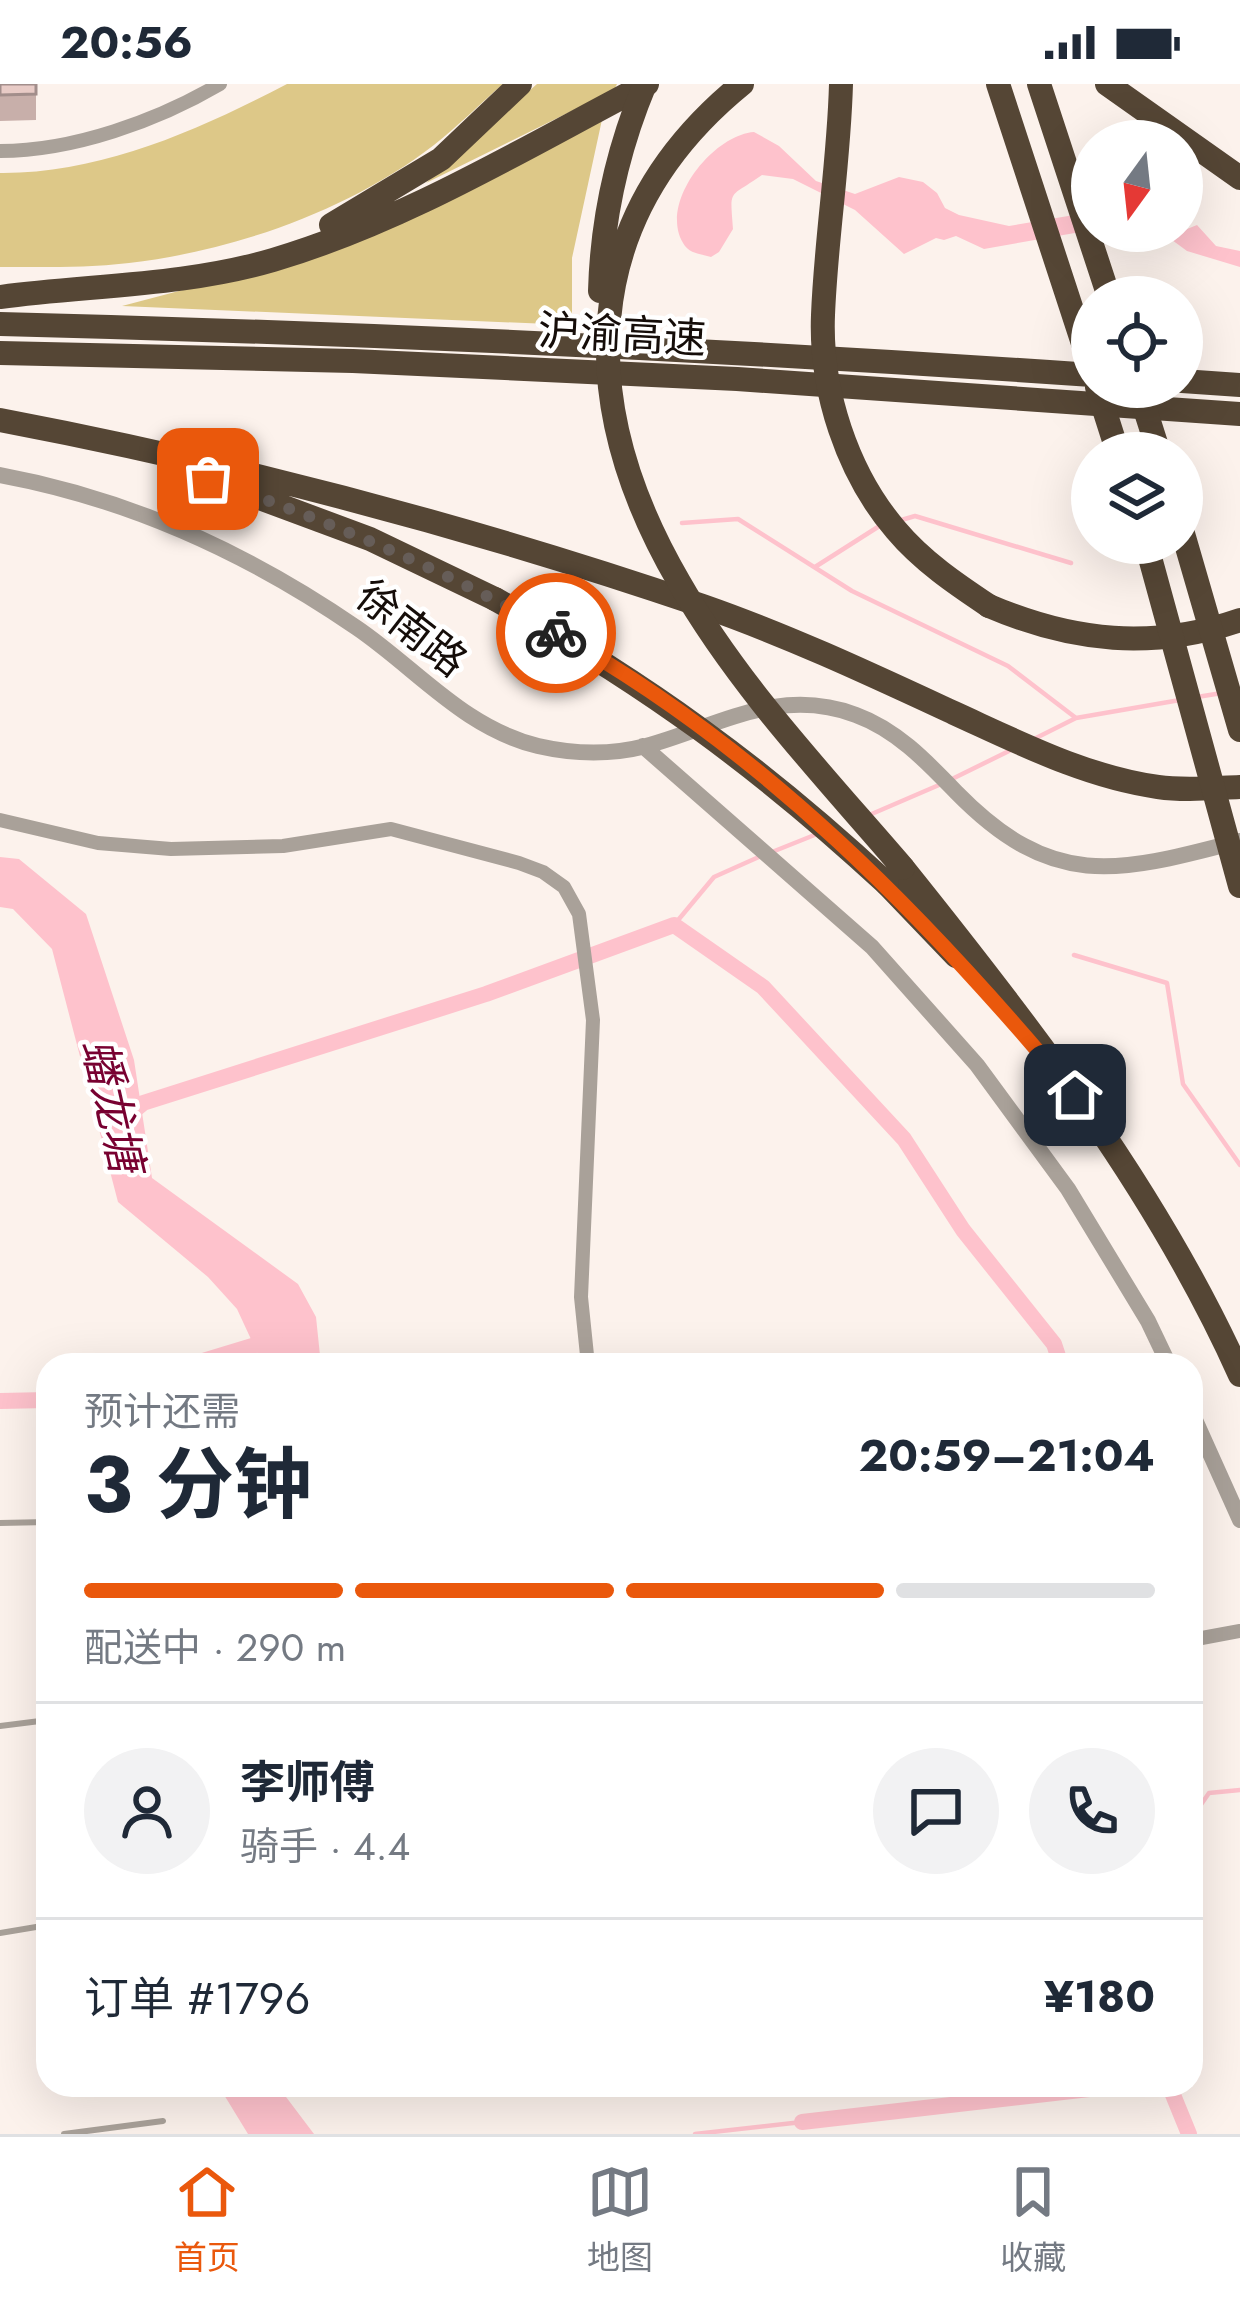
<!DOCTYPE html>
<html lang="zh">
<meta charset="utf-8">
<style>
body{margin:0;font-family:Jost,"Noto Sans SC",sans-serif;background:#f2f2f3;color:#1f2937;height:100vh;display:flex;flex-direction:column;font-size:45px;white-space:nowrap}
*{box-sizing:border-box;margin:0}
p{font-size:39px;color:#747a83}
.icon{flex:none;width:66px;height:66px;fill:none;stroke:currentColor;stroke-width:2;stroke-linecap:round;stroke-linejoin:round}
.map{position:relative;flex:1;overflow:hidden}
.details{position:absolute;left:36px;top:1269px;width:1167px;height:744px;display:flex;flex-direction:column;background:#fff;border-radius:36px;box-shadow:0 12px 48px #0002}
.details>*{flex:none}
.needle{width:78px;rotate:195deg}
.tools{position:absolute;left:1071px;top:36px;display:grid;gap:24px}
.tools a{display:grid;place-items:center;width:132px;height:132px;border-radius:50%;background:#fff;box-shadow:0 12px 48px #0002;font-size:60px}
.pin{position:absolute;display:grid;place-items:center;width:102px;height:102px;color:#fff;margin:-51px;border-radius:24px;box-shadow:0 6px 18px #0006}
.courier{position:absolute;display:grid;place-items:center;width:120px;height:120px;margin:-60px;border:9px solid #ea580c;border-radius:50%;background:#fff;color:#222;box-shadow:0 3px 15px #0007}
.head em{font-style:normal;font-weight:700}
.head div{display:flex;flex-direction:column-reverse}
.head{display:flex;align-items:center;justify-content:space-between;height:204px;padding:0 48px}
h1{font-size:78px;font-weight:700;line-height:90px}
.bar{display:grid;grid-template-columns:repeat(4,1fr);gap:18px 12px;align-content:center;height:144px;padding:0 48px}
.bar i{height:15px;border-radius:9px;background:#e0e1e3}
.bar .selected{background:#ea580c}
.bar p{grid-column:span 4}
.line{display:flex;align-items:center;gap:30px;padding:0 48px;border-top:3px solid #e0e1e3}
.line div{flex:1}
.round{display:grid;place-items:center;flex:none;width:126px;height:126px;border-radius:63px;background:#f2f2f3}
.status{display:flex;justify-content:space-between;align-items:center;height:84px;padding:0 60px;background:#fff;direction:ltr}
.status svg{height:33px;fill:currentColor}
.tabs{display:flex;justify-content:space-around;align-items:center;height:168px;border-top:3px solid #e0e1e3;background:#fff;font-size:33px;color:#747a83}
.tabs a{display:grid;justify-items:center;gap:6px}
.tabs .selected{color:#ea580c}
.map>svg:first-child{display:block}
</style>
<div class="status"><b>20:56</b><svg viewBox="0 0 49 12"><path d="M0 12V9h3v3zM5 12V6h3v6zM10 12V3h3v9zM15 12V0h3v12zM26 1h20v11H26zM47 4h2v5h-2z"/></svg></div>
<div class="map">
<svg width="1240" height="2050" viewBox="0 0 1240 2050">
<rect width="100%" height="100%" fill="#fcf2ec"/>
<path fill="#ddc888" d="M287 0H503C480 20 458 42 434 61 350 126 234 167 129 179 86 184 43 183 0 183V89C101 90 199 46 287 0Z
M537 0H617L614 6 426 99Z
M603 31 572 174V241L122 222 232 193Z"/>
<path fill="#fec2cc" d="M754 48 779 62 816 97 855 110 899 93 923 98 937 109 945 124 959 131 1009 142 1092 128V146L984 165 956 152 944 156 936 154 904 170 855 126 793 95 762 91C728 115 730 103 733 145L719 168 711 173C702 170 691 170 685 162 656 122 712 51 754 48Z
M1197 141 1216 162 1240 167V183L1187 167 1172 156 1148 147H1182Z
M0 773 19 775 86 830 134 976 152 1094 298 1200 316 1233 321 1281H263L237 1225 208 1193 118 1118 52 865 13 825 0 823Z
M218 2001H277L314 2050H248Z"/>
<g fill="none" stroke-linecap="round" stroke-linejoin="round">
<path stroke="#fec2cc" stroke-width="4.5" d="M898 437 915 432 1071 479
M682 439 738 435 852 507 1008 582 1076 634
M815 483 881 441
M1197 613 1222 609
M1036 654 1076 634 1180 616
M950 696 1009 667
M867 732 939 701
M772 768 817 750
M674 841 714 793 761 772
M1074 871 1167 899 1183 1000 1240 1081
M1191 1735 1209 1709 1240 1706
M695 2050 802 2038"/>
<path stroke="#fec2cc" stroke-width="16" d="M125 1034 143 1019 486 910 674 841 763 903 904 1055 963 1146 1054 1260 1061 1281
M190 1281 275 1255
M0 1317 48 1316
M1169 2001 1189 2050
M802 2038 1124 2001"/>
<path stroke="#a9a199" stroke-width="6" d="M0 1439 48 1438
M0 1642 48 1636
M0 1849 48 1841
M64 2050 163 2037"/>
<path stroke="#a9a199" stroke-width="14" d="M0 67C73 67 157 37 220 0
M0 736 98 759 171 765 283 762 391 745 519 779 543 788 564 803 579 830 593 936 581 1213 588 1281
M1191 1556 1240 1547"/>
<path stroke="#a9a199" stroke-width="16" d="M0 391C130 415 248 469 357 544 417 585 464 644 538 662 573 670 611 671 646 662 718 642 779 602 856 631 897 646 927 678 956 708 1053 807 1117 789 1239 757
M643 662 872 863 977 981 1068 1105 1148 1237 1169 1281
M1191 1327 1240 1436"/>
<path stroke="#554635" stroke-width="24" d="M998 0 1092 287
M1039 0 1109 213
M1107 0 1240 94
M331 141 441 75 520 0
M0 213C91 201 184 202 273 176 405 137 526 63 647 0
M0 240C365 249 728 266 1092 291
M0 269 353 277 737 295 1240 330
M1182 297 1240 301
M0 336C237 381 474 444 703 522 789 552 872 591 954 629 1020 659 1086 693 1158 703 1185 707 1213 704 1240 703
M222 400 370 455 495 515
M989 522C1073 558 1153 566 1240 536
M903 784C1029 941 1157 1106 1240 1291
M887 800 956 872"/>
<path stroke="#554635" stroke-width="24" d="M742 0C575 136 576 321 679 498 739 603 825 693 903 784
M841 0C839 78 826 154 823 231 820 306 847 389 896 446 922 477 956 500 989 522
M600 207C602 134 617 67 645 0
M1097 303 1118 369
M1138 303 1159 369
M1182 446 1240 646
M1146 459 1240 802
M495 515C645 599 761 683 887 800"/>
</g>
<path fill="#c8afaa" d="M0 0H36V36L0 37Z"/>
<path fill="#e8cbc6" stroke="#a28e8b" stroke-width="3" d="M0 0H36V10L0 11Z"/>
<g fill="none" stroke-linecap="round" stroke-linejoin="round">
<path stroke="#665d58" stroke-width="12" stroke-dasharray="0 21.6" d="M208 395C329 437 444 486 556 549"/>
<path stroke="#ea580c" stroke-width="15" d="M556 549C762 664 925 831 1075 1011"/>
</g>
<g text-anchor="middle" stroke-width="9" stroke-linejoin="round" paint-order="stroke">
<g font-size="42" fill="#150d09" stroke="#fff">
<text transform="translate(622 250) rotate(3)" y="15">沪渝高速</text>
<text transform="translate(412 544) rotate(38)" y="15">徐南路</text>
</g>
<g font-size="45" font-style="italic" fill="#780131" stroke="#fff">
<text transform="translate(113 1021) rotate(77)" y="16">蟠龙塘</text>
</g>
</g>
</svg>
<div class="tools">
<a><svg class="needle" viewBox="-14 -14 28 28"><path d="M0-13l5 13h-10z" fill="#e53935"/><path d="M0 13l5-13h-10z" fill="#747a83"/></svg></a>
<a><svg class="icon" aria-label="locate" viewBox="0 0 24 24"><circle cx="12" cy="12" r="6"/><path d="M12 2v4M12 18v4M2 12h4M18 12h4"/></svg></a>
<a><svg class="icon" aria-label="layers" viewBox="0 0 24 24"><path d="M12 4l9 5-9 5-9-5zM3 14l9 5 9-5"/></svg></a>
</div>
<div class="pin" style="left:208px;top:395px;background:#ea580c"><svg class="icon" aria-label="bag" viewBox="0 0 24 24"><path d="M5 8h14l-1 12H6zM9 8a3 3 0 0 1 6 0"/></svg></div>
<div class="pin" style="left:1075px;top:1011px;background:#1f2937"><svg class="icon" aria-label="home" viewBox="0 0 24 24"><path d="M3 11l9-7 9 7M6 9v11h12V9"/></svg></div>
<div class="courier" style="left:556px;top:549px"><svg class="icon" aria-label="bike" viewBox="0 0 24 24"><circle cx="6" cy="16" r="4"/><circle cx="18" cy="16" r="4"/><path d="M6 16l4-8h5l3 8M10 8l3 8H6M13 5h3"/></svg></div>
<section class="details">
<div class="head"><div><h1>3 分钟</h1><p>预计还需</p></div><em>20:59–21:04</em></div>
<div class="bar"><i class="selected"></i><i class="selected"></i><i class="selected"></i><i></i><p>配送中 · 290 m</p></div>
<div class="line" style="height:216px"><a class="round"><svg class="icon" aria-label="person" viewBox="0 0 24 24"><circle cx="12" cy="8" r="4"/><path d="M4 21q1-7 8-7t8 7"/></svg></a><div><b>李师傅</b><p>骑手 · 4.4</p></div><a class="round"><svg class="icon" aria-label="chat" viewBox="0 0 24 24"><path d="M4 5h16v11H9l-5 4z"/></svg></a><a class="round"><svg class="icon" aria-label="phone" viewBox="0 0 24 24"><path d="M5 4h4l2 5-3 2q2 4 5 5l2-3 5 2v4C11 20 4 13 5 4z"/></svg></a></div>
<div class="line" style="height:156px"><div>订单 #1796</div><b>¥180</b></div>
</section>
</div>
<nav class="tabs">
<a class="selected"><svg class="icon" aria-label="home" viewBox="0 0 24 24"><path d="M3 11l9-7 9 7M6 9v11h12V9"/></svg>首页</a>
<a><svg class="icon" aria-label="map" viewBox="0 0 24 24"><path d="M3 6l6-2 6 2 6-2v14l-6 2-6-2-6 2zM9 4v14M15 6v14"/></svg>地图</a>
<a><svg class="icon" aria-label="saved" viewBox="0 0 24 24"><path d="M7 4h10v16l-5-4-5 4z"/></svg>收藏</a>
</nav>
